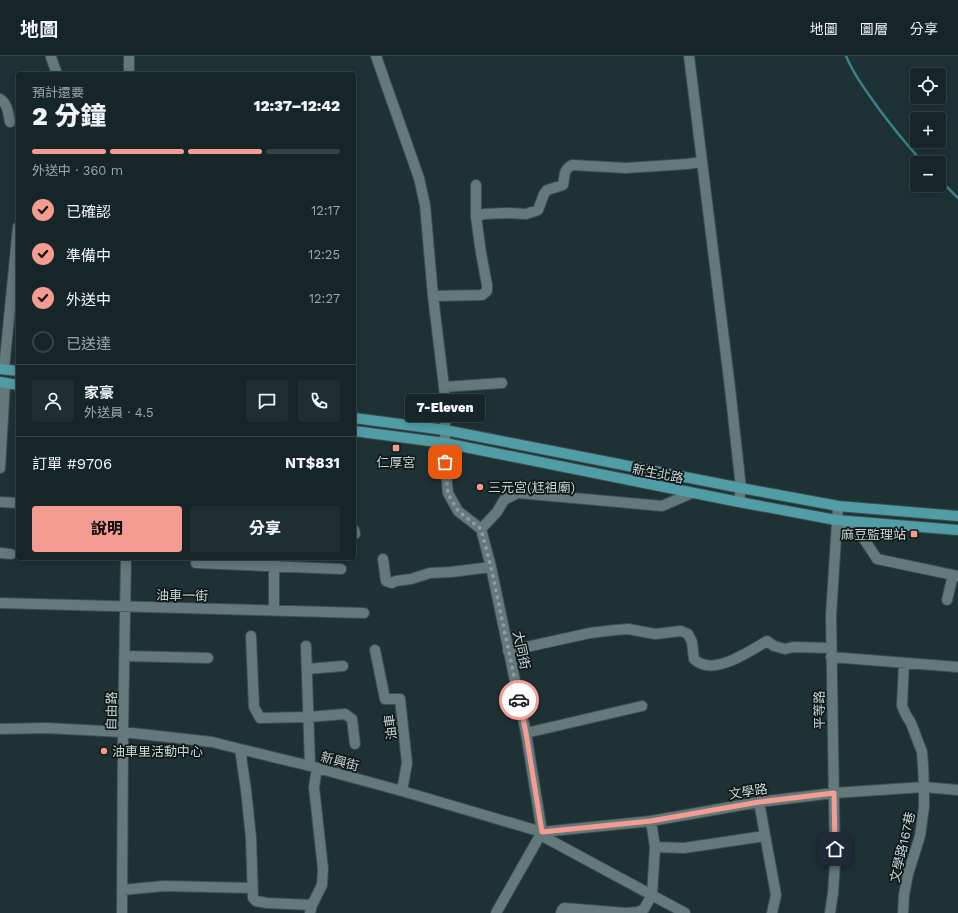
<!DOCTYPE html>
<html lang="zh-TW">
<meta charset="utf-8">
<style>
body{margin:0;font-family:"Work Sans","Noto Sans TC",sans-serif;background:#1f2e30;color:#f1f3f6;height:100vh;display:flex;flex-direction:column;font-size:15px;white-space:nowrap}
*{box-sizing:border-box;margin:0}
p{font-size:13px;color:#9ea5a8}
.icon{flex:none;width:22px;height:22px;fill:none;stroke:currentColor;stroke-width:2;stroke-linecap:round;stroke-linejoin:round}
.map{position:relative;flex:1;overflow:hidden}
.details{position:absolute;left:16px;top:16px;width:340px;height:488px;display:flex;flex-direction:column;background:#162628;border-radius:4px;box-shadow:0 2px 10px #0003,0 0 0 1px #354345}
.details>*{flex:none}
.controls{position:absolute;left:910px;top:12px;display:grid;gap:8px}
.controls a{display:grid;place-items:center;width:36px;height:36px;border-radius:4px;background:#162628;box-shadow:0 2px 10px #0003,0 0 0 1px #354345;font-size:20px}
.pin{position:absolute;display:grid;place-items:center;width:34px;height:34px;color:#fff;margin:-17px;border-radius:8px;box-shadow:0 2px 6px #0006}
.courier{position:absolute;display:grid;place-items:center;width:40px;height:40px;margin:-20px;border:3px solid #f59c92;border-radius:50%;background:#fff;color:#222;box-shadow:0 1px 5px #0007}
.bubble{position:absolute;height:28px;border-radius:4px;background:#162628;box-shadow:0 2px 10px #0003,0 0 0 1px #354345;font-size:13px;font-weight:800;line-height:28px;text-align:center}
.summary em{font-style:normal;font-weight:800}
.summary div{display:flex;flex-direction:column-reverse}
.summary{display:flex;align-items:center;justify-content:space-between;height:68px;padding:0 16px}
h1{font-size:26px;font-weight:800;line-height:30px}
.bar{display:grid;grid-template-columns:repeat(4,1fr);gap:6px 4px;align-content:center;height:48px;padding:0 16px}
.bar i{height:5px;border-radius:3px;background:#354345}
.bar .selected{background:#f59c92}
.bar p{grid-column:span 4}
.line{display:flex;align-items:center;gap:10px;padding:0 16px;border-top:1px solid #354345}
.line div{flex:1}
.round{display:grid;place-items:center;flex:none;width:42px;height:42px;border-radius:4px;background:#1f2e30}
ol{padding:0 16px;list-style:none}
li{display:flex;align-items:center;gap:12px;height:44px}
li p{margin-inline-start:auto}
li .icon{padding:4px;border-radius:50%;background:#f59c92;color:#111;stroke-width:4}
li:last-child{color:#9ea5a8}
li i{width:22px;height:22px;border:2px solid #354345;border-radius:50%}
.primary-button{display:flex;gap:8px;margin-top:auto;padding:8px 16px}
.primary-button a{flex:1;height:46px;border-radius:4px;background:#f59c92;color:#111;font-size:16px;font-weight:800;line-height:46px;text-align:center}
.primary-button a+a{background:#1f2e30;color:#f1f3f6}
header{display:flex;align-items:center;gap:24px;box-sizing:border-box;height:56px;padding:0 20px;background:#162628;border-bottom:1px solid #354345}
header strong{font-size:19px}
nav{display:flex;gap:22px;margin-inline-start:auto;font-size:14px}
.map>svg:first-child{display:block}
</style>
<header>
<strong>地圖</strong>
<nav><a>地圖</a><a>圖層</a><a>分享</a></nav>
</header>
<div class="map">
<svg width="958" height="857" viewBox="0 0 958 857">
<rect width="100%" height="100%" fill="#1e3235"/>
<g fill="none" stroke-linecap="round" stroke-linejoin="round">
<path stroke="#3b828b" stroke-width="2.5" d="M846 0C855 21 869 39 882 57 896 75 908 91 924 107
M939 123 958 142"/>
<defs>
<path id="minor" d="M376 0 419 122 425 149 433 240 444 331 445 346V406L448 437 458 455 481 473 491 511 526 677 542 776 496 857
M689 0 730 332 741 432 739 446
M51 1 57 18
M129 18V0
M0 43C8 48 8 57 10 66
M476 161 484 158 506 157 526 158 538 154 544 138 547 134 563 129C565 120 563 114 572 109L626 112 687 108 701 106
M433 240 482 239 487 235V229L481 197 476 161V129
M4 313 18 171
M444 331 502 327
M0 412 5 327
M0 446 18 447
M836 464 862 480 877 503 958 520
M481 473 497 456 504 444 518 437 662 450 692 437
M354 474 355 478
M0 497 11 498
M383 503 386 525 392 527 396 525 411 523 430 517 451 516 491 511
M196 507 341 513
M947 544 953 519
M0 547 364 557
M274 554V502
M251 580 254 651 260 662 308 661 345 658 352 663 355 688
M306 590 310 710
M375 594 385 643H400L407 707 402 735
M508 595 590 577 615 574 628 573 655 578 681 575 688 578 692 586 694 603C696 605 699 607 702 608 721 615 752 594 767 585L774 590 785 593 793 591 831 592
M125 600 208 602
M831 601 958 611
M307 613 343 610
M0 673 46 672 123 676 212 686 240 693 310 710 402 735 542 776 546 782 685 857
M526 677 642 650
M240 693 246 734 251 782 253 842 256 845 267 847 312 849
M759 746 776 839 772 857
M542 776 651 765 759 746 834 737 924 731 958 734
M655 791 684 792 765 780
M122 834 164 830 252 832
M122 857 123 676 126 502
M310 857 312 849 322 829 323 813 314 731 317 712
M561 857 562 854 564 852 626 857 638 856 644 853 652 839 655 791 651 765
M830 857 833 837 835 807 831 560 838 450
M903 857 904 839 908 818 920 780 924 751V731L923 709 922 696 911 667 906 659 902 650 904 607"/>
<path id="major" d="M0 313 18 315
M0 326 18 329
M354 362 445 374 741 432 838 450 958 460
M354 375 445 387 739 446 836 464 958 474"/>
</defs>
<use href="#minor" stroke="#3d4e50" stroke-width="12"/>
<use href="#major" stroke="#3d4e50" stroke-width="12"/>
<use href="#minor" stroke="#63797c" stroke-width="10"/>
<use href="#major" stroke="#519da6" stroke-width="10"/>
</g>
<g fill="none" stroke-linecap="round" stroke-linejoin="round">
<path stroke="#8d9c9e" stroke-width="4" stroke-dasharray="0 7.2" d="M445 406 448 438 454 448 458 455 481 473 491 511 519 644"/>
<path stroke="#f59c92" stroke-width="5" d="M519 644 526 677 542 776 651 765 759 746 834 737 835 793"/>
</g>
<g fill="#f59c92" stroke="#101819" stroke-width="1.5">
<rect x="392" y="388" width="8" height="8" rx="2"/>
<circle cx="480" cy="431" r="4"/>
<rect x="910" y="474" width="8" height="8" rx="2"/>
<circle cx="104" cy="695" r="4"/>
</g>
<g text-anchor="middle" stroke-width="3.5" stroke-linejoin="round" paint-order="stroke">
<g font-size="13" fill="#c9d5d6" stroke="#101819" text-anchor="start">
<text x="396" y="411" text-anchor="middle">仁厚宮</text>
<text x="488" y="436">三元宮(尪祖廟)</text>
<text x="906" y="483" text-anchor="end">麻豆監理站</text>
<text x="112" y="700">油車里活動中心</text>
</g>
<g font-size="13" fill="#c9d5d6" stroke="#101819">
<text transform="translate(658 417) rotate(11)" y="5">新生北路</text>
<text transform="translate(182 539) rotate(1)" y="5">油車一街</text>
<text transform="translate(522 594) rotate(78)" y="5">大同街</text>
<text transform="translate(819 654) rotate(-91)" y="5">平等路</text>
<text transform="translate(111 655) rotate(-89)" y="5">自由路</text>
<text transform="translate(390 671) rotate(-97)" y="5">油車</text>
<text transform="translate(340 705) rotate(15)" y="5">新興街</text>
<text transform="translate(748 735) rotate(-9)" y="5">文學路</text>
<text transform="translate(902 791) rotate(-77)" y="5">文學路167巷</text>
</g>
</g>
</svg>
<div class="controls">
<a><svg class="icon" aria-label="locate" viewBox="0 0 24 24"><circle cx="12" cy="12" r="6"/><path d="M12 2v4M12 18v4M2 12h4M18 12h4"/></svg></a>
<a>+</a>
<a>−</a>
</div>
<div class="pin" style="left:445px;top:406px;background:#ea580c"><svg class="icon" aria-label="bag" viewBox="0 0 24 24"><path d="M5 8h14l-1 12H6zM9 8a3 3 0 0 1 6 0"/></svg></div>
<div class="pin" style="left:835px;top:793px;background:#1f2937"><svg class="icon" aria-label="home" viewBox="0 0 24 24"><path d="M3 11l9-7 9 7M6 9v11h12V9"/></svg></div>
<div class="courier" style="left:519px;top:644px"><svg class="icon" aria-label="car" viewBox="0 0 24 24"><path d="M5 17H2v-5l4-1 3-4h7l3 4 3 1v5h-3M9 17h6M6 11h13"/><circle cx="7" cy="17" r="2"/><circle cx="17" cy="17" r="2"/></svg></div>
<div class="bubble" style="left:405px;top:338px;width:80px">7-Eleven</div>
<section class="details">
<div class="summary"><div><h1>2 分鐘</h1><p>預計還要</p></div><em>12:37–12:42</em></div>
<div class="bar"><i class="selected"></i><i class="selected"></i><i class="selected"></i><i></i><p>外送中 · 360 m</p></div>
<ol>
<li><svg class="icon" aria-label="check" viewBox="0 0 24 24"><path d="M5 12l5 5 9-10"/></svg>已確認<p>12:17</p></li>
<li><svg class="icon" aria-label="check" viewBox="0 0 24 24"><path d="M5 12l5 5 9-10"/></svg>準備中<p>12:25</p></li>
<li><svg class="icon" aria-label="check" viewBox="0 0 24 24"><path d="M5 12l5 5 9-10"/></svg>外送中<p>12:27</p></li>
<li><i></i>已送達</li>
</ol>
<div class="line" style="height:72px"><a class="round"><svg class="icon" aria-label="person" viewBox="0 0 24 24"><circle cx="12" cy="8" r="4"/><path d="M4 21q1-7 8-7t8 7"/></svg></a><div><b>家豪</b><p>外送員 · 4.5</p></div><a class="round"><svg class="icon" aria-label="chat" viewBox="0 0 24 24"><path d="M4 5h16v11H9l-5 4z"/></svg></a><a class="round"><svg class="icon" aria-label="phone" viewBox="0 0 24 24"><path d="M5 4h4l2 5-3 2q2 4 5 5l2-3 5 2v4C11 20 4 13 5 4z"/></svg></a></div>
<div class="line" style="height:52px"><div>訂單 #9706</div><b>NT$831</b></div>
<div class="primary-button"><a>說明</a><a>分享</a></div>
</section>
</div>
